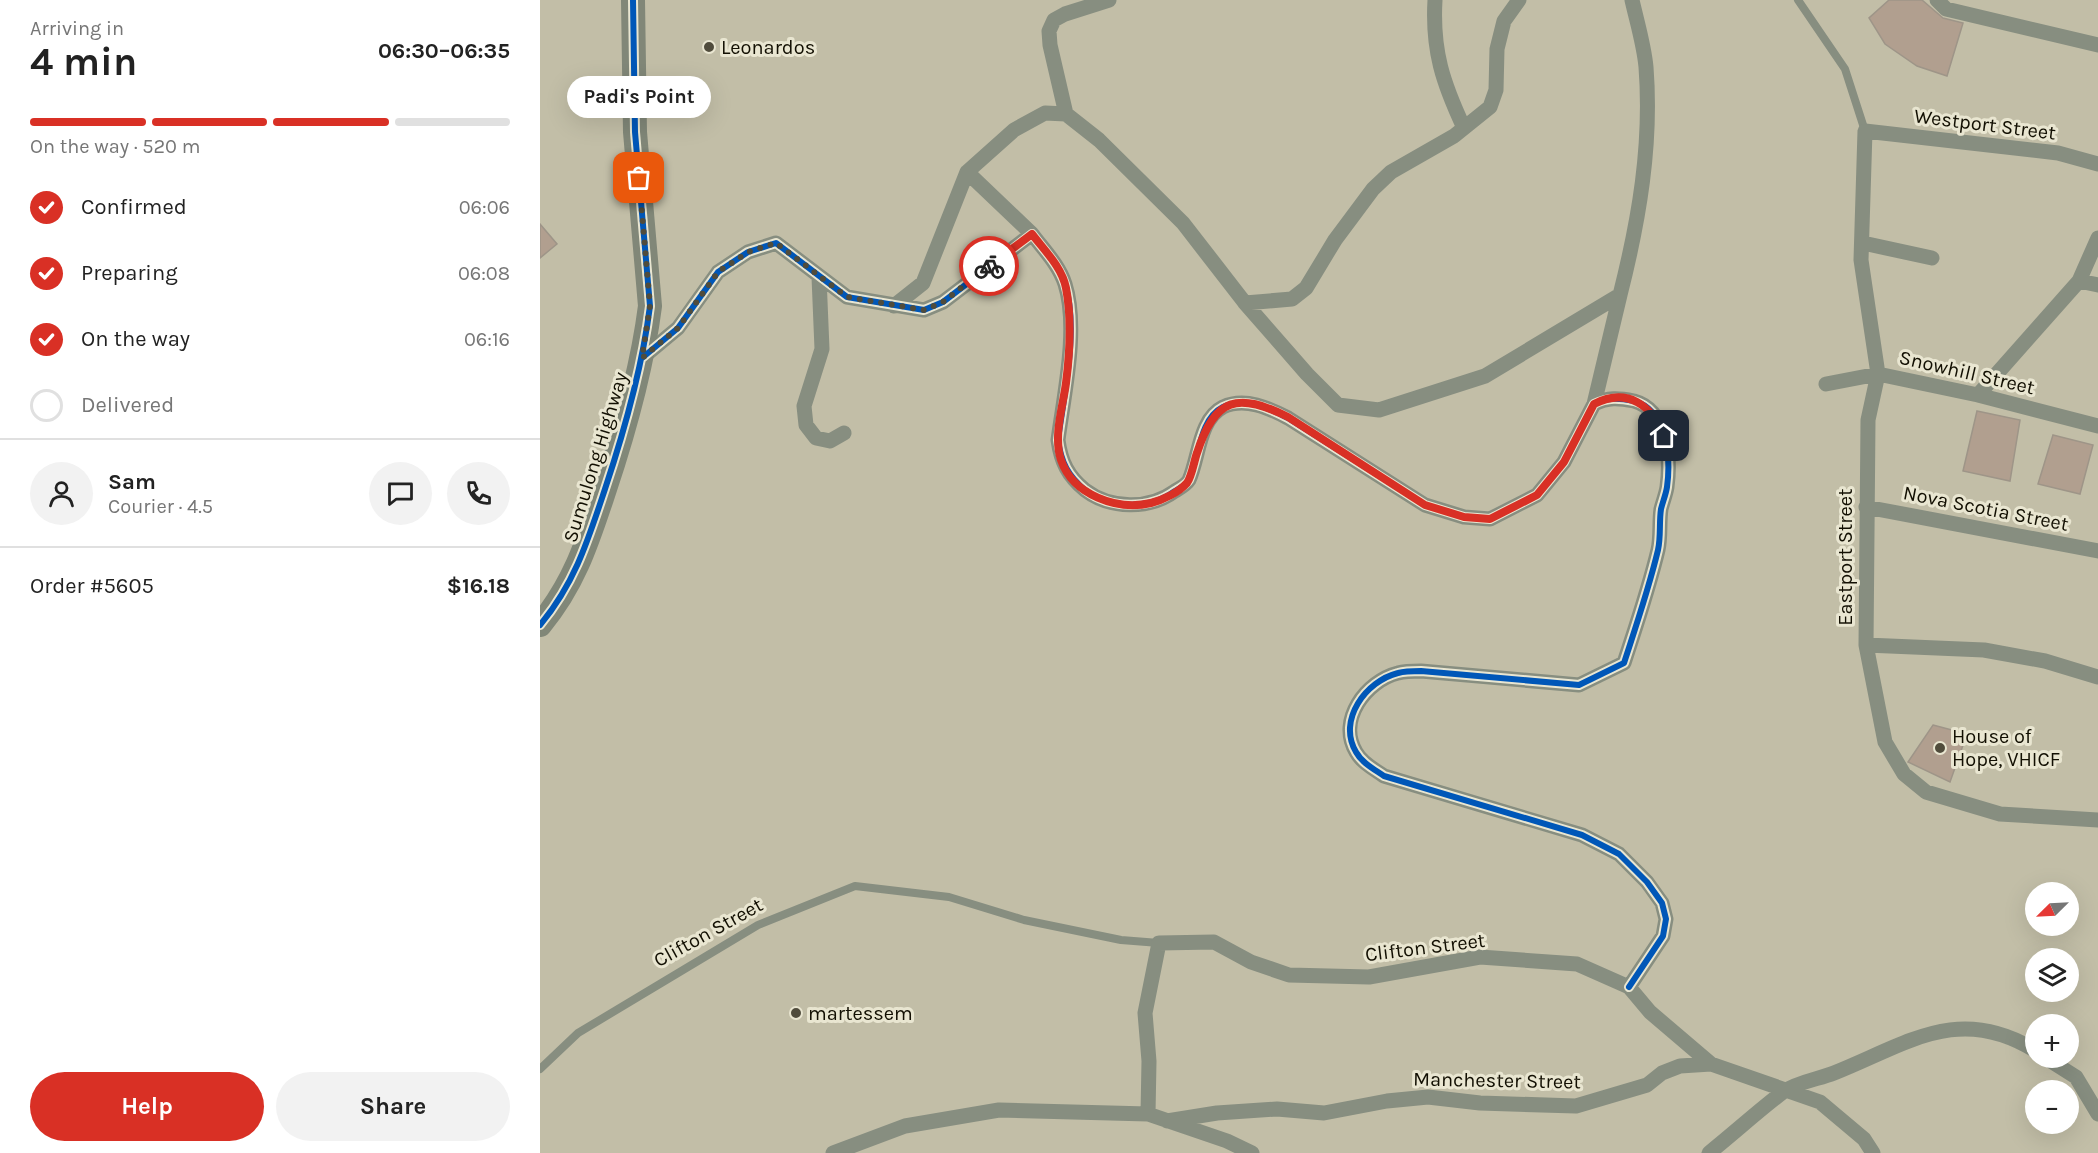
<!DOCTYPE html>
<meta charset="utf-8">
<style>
body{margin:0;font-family:Karla,sans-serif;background:#f2f2f2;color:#222;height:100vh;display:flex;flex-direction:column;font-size:22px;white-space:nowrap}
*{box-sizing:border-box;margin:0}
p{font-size:20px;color:#767676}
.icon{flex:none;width:33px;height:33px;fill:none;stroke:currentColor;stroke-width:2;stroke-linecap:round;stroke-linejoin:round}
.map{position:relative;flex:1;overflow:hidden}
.panel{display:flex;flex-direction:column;background:#fff;width:540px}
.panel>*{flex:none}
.needle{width:39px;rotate:246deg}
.controls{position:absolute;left:1485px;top:882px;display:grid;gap:12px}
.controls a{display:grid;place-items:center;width:54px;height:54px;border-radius:50%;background:#fff;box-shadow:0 6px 24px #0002;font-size:30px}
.pin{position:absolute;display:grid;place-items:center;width:51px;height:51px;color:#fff;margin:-26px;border-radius:12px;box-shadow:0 3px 9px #0006}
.courier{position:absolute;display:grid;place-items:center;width:60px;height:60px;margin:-30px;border:4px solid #d93025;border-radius:50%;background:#fff;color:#222;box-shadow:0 2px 8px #0007}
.bubble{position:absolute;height:42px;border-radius:21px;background:#fff;box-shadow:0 6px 24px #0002;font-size:20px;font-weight:700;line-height:42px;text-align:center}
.overview em{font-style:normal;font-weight:700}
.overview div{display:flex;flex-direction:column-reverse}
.overview{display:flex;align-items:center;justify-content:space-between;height:102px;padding:0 30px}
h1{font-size:39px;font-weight:700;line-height:45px}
.bar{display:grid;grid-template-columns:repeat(4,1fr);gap:9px 6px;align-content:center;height:72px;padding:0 30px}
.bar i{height:8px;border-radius:4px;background:#e0e0e0}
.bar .current{background:#d93025}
.bar p{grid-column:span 4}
.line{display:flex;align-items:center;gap:15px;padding:0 30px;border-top:2px solid #e0e0e0}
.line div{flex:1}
.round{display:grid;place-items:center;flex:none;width:63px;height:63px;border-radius:32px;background:#f2f2f2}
ol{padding:0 30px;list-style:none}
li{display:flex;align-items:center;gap:18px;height:66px}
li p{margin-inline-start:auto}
li .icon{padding:6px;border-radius:50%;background:#d93025;color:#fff;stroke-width:4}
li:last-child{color:#767676}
li i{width:33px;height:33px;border:3px solid #e0e0e0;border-radius:50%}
.cta{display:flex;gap:12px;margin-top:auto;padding:12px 30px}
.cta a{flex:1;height:69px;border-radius:36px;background:#d93025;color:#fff;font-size:24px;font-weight:700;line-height:69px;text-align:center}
.cta a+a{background:#f2f2f2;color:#222}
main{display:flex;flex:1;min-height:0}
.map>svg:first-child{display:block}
</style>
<main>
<section class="panel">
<div class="overview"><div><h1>4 min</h1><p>Arriving in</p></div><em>06:30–06:35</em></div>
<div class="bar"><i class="current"></i><i class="current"></i><i class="current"></i><i></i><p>On the way · 520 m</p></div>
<ol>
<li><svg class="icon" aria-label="check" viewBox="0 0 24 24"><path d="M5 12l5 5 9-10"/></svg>Confirmed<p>06:06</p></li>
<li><svg class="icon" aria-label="check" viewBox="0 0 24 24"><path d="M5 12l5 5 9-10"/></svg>Preparing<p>06:08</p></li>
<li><svg class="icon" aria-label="check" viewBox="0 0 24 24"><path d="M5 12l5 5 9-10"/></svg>On the way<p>06:16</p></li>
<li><i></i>Delivered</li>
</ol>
<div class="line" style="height:108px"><a class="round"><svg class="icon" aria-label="person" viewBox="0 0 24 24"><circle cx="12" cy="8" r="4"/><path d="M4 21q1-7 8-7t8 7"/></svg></a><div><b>Sam</b><p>Courier · 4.5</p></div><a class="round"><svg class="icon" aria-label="chat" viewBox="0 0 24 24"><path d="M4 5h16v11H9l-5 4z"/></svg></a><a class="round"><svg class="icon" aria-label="phone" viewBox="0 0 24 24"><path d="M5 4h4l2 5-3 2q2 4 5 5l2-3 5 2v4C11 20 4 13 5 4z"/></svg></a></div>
<div class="line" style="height:78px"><div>Order #5605</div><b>$16.18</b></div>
<div class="cta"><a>Help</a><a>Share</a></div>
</section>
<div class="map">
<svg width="1558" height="1153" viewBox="0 0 1558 1153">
<rect width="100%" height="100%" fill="#c2bea7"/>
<path fill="#b19f8f" stroke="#9e9588" stroke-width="1.5" d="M1349 0H1382L1403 18 1423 23 1407 76 1377 66 1345 44 1329 18Z
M0 224 17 244 0 258Z
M1437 411 1480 420 1470 481 1423 471Z
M1513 435 1553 445 1540 494 1498 484Z
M1393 725 1427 734 1410 782 1368 762Z"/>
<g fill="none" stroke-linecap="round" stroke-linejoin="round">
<path stroke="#878e80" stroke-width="8" d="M1258 0 1305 69 1325 131
M0 1069 38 1033 218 925 315 886 409 897 484 920 581 940 619 943"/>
<path stroke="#878e80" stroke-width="15" d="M895 0C892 51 903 83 924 128
M1397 0 1406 9 1558 45
M526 114 510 45 509 31 514 20 525 14 569 0
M1558 164 1518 153 1325 131 1321 260 1338 374 1328 420 1326 645 1345 742 1364 774 1386 792 1460 814 1558 820
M427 172 492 234
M1323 243 1392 258
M279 277 282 349 264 406 266 425 276 438 290 441 304 433
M1539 281 1558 285
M705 303 752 299 766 288 795 240 833 189 851 172 914 136 950 107 956 90 957 49 964 21 979 0
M354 306 383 283 427 172 474 130 505 113 526 114 559 140 643 223 705 303 767 374 798 405 839 410 945 376 1080 295C1099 220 1112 145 1106 67 1104 45 1097 22 1092 0
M102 358 138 328 178 272 208 252 236 243 307 297 384 310 403 302 492 234C504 250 519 265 525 284 539 328 524 394 518 440 521 462 528 476 545 490 570 509 609 510 635 491 640 488 646 485 649 480 659 458 659 419 683 407 705 397 729 408 748 418L885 505 924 517 950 519 997 495 1024 462 1054 404C1068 397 1079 398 1094 401 1127 410 1131 458 1127 487 1126 494 1123 501 1121 509 1119 522 1121 537 1118 550 1109 588 1096 626 1084 663L1039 685 881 671C874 671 865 671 858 673 826 681 797 720 816 752 822 763 834 769 844 776L1042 835 1079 854 1107 882 1122 903 1126 919 1123 936 1089 987
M1286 384 1338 374 1438 395 1558 426
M1438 395 1539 281 1558 238
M1054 404 1080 295
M1326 507 1558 551
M1326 645 1444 650 1505 661 1558 677
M1506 1058 1536 1077 1558 1114
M608 1114 609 1061 605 1013 619 943 674 942 711 962 749 975 829 977 940 957 1037 964 1089 987 1110 1012 1171 1064 1280 1102 1324 1139 1333 1153
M627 1121 677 1113 737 1109 784 1113 847 1101 888 1097 940 1103 1036 1106 1107 1085 1122 1073 1140 1066 1171 1064
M293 1153 365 1126 459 1110 608 1114 687 1141 712 1153
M1169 1153C1194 1133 1218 1111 1243 1092 1257 1082 1279 1079 1294 1073 1367 1044 1419 1003 1496 1051"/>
<path stroke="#818778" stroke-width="24" d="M0 625C35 583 48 540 65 489 85 429 102 369 110 306L95 132 93 0"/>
<defs>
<path id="cycleway" d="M102 358 138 328 178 272 208 252 236 243 307 297 384 310 403 302 492 234C504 250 519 265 525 284 539 328 524 394 518 440 521 462 528 476 545 490 570 509 609 510 635 491 640 488 646 485 649 480 659 458 659 419 683 407 705 397 729 408 748 418L885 505 924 517 950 519 997 495 1024 462 1054 404C1068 397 1079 398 1094 401 1127 410 1131 458 1127 487 1126 494 1123 501 1121 509 1119 522 1121 537 1118 550 1109 588 1096 626 1084 663L1039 685 881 671C874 671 865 671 858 673 826 681 797 720 816 752 822 763 834 769 844 776L1042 835 1079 854 1107 882 1122 903 1126 919 1123 936 1089 987
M0 625C35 583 48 540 65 489 85 429 102 369 110 306L95 132 93 0"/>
</defs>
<use href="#cycleway" stroke="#e9e6d1" stroke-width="10"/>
<use href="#cycleway" stroke="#0057b8" stroke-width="6"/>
</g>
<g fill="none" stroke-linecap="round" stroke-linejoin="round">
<path stroke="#504c3c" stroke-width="6" stroke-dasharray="0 10.8" d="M99 178 110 306 102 358 138 328 178 272 208 252 236 243 307 297 384 310 403 302 449 266"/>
<path stroke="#d93025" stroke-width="8" d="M449 266 492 234C504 250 522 267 526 288 532 319 530 352 526 383 523 406 513 436 521 460 533 495 577 511 611 503 623 500 639 492 647 483 652 476 654 461 657 453 675 397 698 392 748 417L885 505 924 517 950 519 997 495 1024 462 1054 404C1087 387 1112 405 1124 436"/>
</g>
<g fill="#504c3c" stroke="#e9e6d1" stroke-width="2">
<circle cx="169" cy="47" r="6"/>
<circle cx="1400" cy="748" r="6"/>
<circle cx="256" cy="1013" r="6"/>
</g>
<g text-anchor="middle" stroke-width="6" stroke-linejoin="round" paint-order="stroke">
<g font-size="20" fill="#120f02" stroke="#e9e6d1" text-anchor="start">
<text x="181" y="54">Leonardos</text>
<text x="1412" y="743">House of<tspan x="1412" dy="23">Hope, VHICF</tspan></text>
<text x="268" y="1020">martessem</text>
</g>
<g font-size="20" fill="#120f02" stroke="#e9e6d1">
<text transform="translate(1445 124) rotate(7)" y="7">Westport Street</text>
<text transform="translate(1427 372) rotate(13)" y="7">Snowhill Street</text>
<text transform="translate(55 457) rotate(-73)" y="7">Sumulong Highway</text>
<text transform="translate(1446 508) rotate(11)" y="7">Nova Scotia Street</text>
<text transform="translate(1305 557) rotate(-90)" y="7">Eastport Street</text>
<text transform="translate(168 932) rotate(-29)" y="7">Clifton Street</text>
<text transform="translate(885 947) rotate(-7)" y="7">Clifton Street</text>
<text transform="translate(957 1080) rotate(1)" y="7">Manchester Street</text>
</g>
</g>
</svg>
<div class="controls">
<a><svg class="needle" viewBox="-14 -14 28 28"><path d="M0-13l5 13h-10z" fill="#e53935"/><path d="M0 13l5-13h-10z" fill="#767676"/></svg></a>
<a><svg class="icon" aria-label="layers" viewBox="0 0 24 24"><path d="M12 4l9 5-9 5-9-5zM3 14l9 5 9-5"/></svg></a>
<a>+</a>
<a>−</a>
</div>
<div class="pin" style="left:99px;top:178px;background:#ea580c"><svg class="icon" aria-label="bag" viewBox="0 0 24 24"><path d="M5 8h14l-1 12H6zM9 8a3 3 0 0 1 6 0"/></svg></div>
<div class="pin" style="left:1124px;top:436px;background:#1f2937"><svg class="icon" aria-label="home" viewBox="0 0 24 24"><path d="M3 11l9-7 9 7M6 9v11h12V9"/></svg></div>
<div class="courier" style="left:449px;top:266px"><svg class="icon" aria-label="bike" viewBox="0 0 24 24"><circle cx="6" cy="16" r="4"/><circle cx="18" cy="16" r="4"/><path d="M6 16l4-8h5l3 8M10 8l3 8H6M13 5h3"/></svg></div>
<div class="bubble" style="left:27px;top:76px;width:144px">Padi's Point</div>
</div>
</main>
